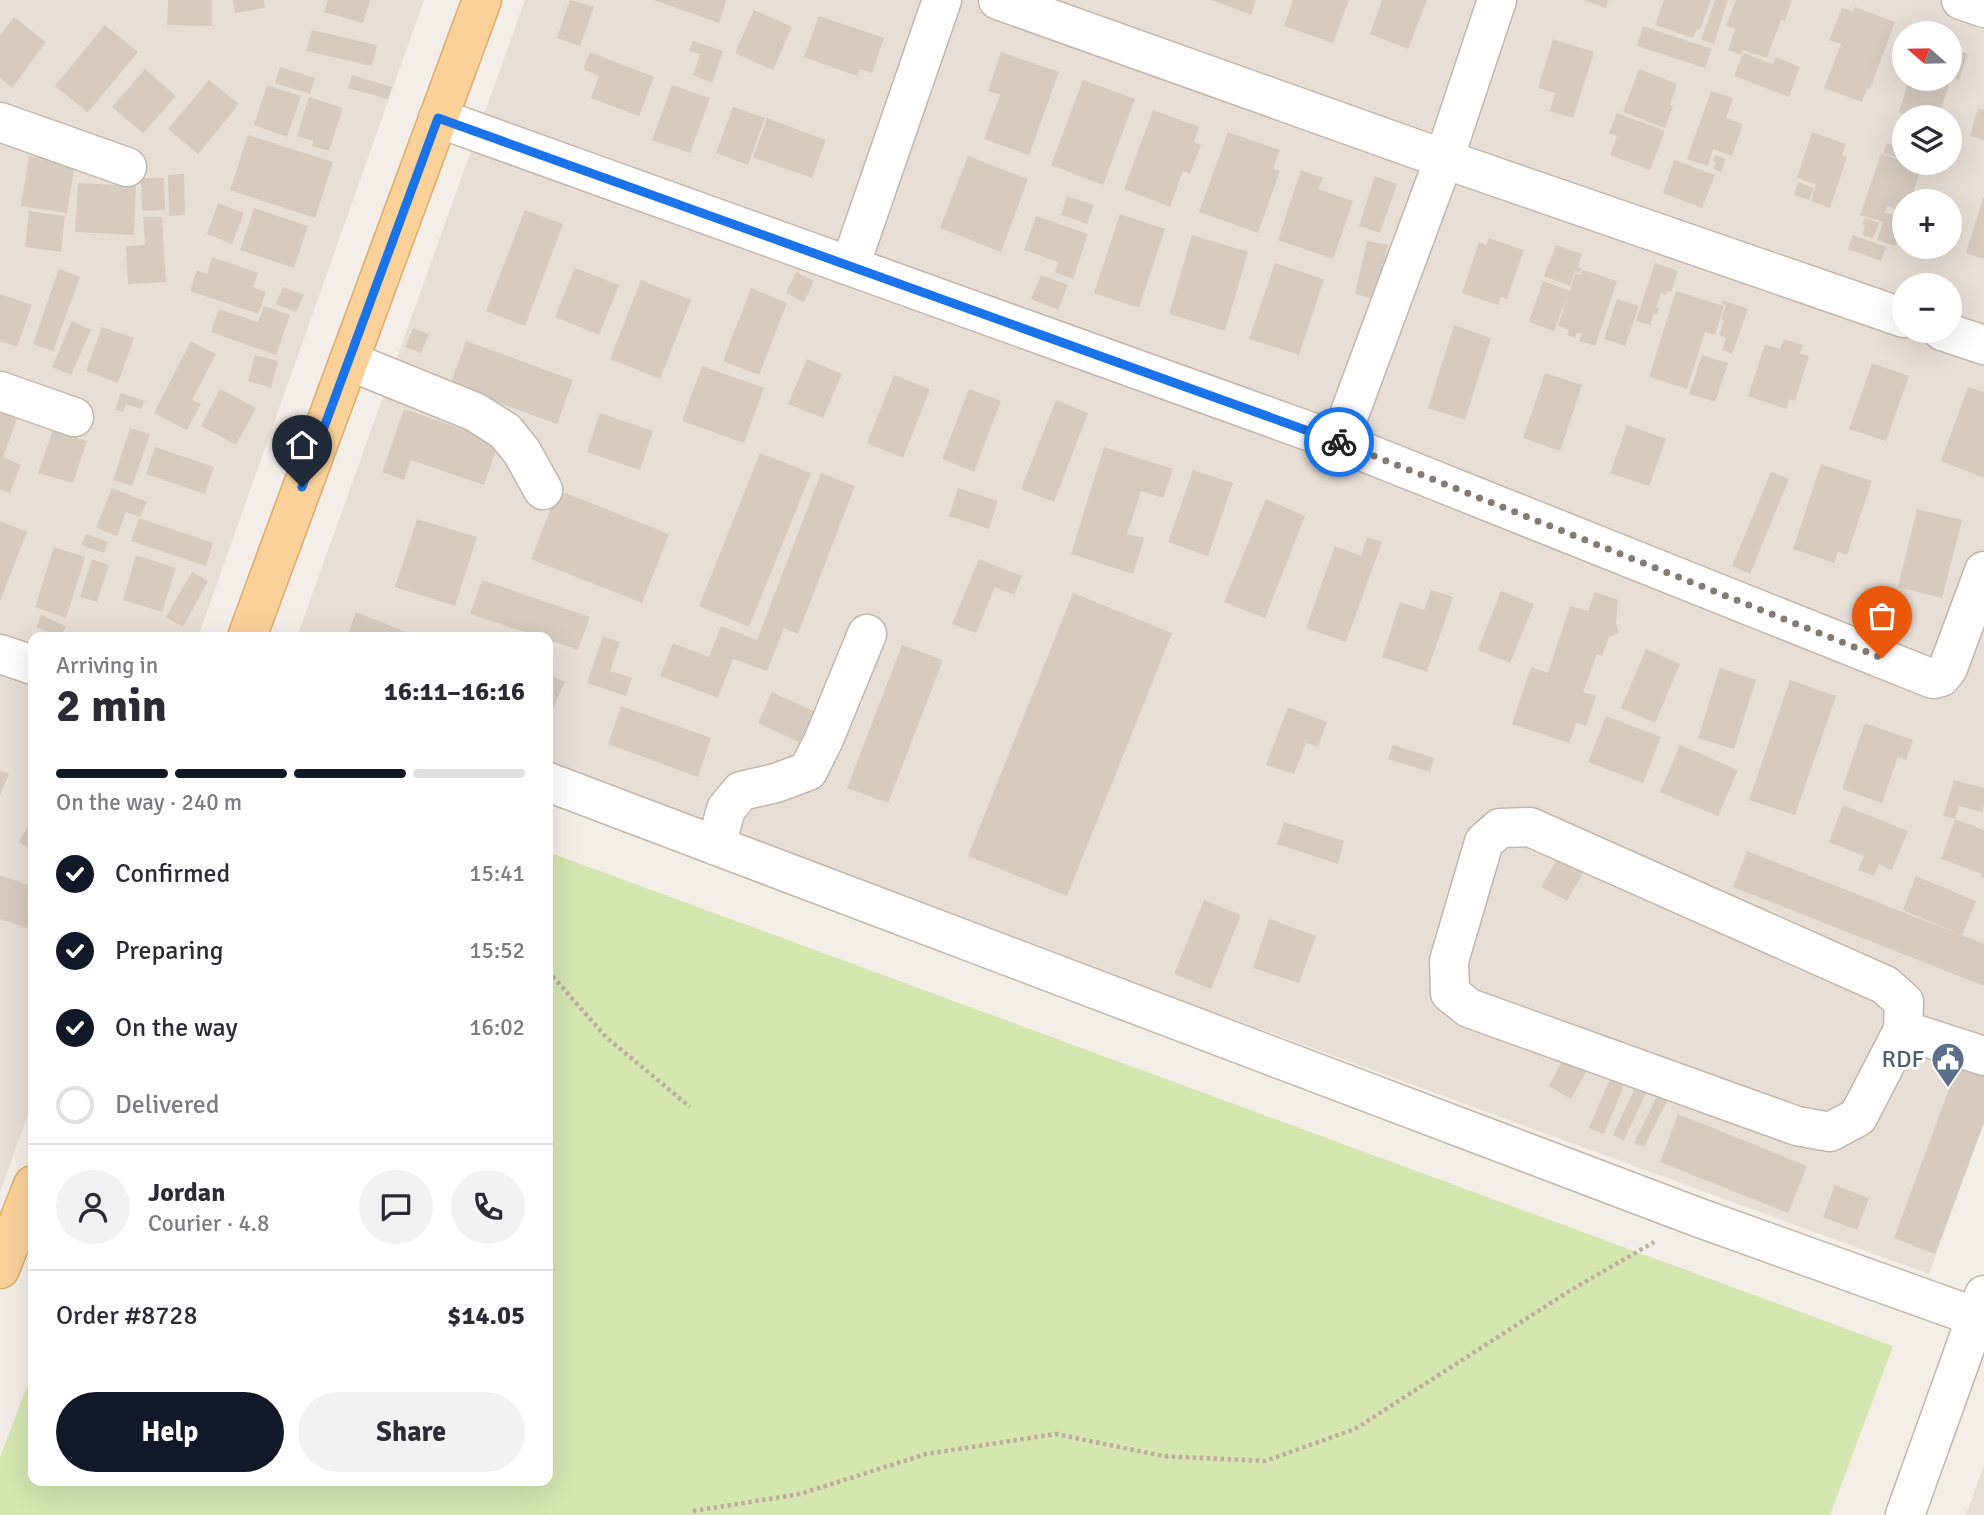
<!DOCTYPE html>
<meta charset="utf-8">
<style>
body{margin:0;font-family:Signika,sans-serif;background:#f2f2f3;color:#2b2b33;height:100vh;display:flex;flex-direction:column;font-size:26px;white-space:nowrap}
*{box-sizing:border-box;margin:0}
p{font-size:23px;color:#7c7c81}
.icon{flex:none;width:38px;height:38px;fill:none;stroke:currentColor;stroke-width:2;stroke-linecap:round;stroke-linejoin:round}
.map{position:relative;flex:1;overflow:hidden}
.panel{position:absolute;left:28px;top:632px;width:525px;height:854px;display:flex;flex-direction:column;background:#fff;border-radius:14px;box-shadow:0 7px 28px #0002}
.panel>*{flex:none}
.needle{width:46px;rotate:290deg}
.buttons{position:absolute;left:1892px;top:21px;display:grid;gap:14px}
.buttons a{display:grid;place-items:center;width:70px;height:70px;border-radius:50%;background:#fff;box-shadow:0 7px 28px #0002;font-size:35px}
.pin{position:absolute;display:grid;place-items:center;width:60px;height:60px;color:#fff;margin:-72px -30px;border-radius:50% 50% 50% 0;rotate:-45deg;box-shadow:0 0 7px #0007}
.pin .icon{rotate:45deg}
.courier{position:absolute;display:grid;place-items:center;width:70px;height:70px;margin:-35px;border:5px solid #1a73e8;border-radius:50%;background:#fff;color:#222;box-shadow:0 2px 9px #0007}
.summary em{font-style:normal;font-weight:700}
.summary div{display:flex;flex-direction:column-reverse}
.summary{display:flex;align-items:center;justify-content:space-between;height:119px;padding:0 28px}
h1{font-size:46px;font-weight:700;line-height:52px}
.bar{display:grid;grid-template-columns:repeat(4,1fr);gap:10px 7px;align-content:center;height:84px;padding:0 28px}
.bar i{height:9px;border-radius:5px;background:#e1e1e2}
.bar .on{background:#111827}
.bar p{grid-column:span 4}
.line{display:flex;align-items:center;gap:18px;padding:0 28px;border-top:2px solid #e1e1e2}
.line div{flex:1}
.round{display:grid;place-items:center;flex:none;width:74px;height:74px;border-radius:37px;background:#f2f2f3}
ol{padding:0 28px;list-style:none}
li{display:flex;align-items:center;gap:21px;height:77px}
li p{margin-inline-start:auto}
li .icon{padding:7px;border-radius:50%;background:#111827;color:#fff;stroke-width:4}
li:last-child{color:#7c7c81}
li i{width:38px;height:38px;border:4px solid #e1e1e2;border-radius:50%}
.button{display:flex;gap:14px;margin-top:auto;padding:14px 28px}
.button a{flex:1;height:80px;border-radius:42px;background:#111827;color:#fff;font-size:28px;font-weight:700;line-height:80px;text-align:center}
.button a+a{background:#f2f2f3;color:#2b2b33}
.map>svg:first-child{display:block}
</style>
<div class="map">
<svg width="1984" height="1515" viewBox="0 0 1984 1515">
<rect width="100%" height="100%" fill="#f3eee7"/>
<path fill="#e7dfd6" fill-rule="evenodd" d="M0 0H424L198 637H33V1100L0 1193Z
M525 0H1984V1123L1929 1274 548 768V637H297ZM1904 33H1950V79H1904ZM1904 117H1950V163H1904ZM1904 201H1950V247H1904ZM1904 285H1950V331H1904Z
M1984 1465V1515H1966Z"/>
<path fill="#d5e6b1" d="M548 852 1893 1346 1830 1515H0V1457L33 1371V1480H548Z"/>
<path fill="#d7cbc0" d="M168 0H212V26L167 25Z
M233 0H264L265 8 235 13Z
M328 0H370L363 23 324 12Z
M570 0 594 7 580 46 557 38Z
M654 0H723L726 1 719 23Z
M1212 0H1256L1251 15Z
M1293 0H1349L1333 43 1284 26Z
M1382 0H1427L1408 49 1370 34Z
M1584 0H1609L1606 8Z
M1664 0H1711L1700 30 1697 29 1693 38 1655 25Z
M1715 0H1728L1714 44 1701 40Z
M1736 0H1792L1785 21 1781 20 1767 58 1743 50 1741 55 1728 50 1735 29 1726 26Z
M1855 7 1895 22 1870 89 1867 88 1862 102 1824 88 1841 44 1829 40 1842 8 1853 12Z
M754 10 792 27 773 70 735 53Z
M819 16 884 38 872 73 860 69 857 76 804 57Z
M14 17 46 42 12 88 0 78V35Z
M105 25 138 52 88 112 55 86Z
M1643 26 1712 49 1705 68 1637 46Z
M312 30 377 45 372 66 306 51Z
M1553 39 1594 52 1573 118 1550 111 1555 93 1538 88Z
M693 41 723 51 712 83 693 75 700 54 689 51Z
M1950 48 1968 54 1959 80 1950 77Z
M590 52 654 77 639 116 591 98 599 76 583 69Z
M1001 52 1059 72 1029 155 984 139 1000 95 988 91Z
M1743 53 1773 64 1775 57 1800 67 1789 97 1734 76Z
M280 67 315 78 310 94 275 83Z
M145 69 176 96 143 133 112 107Z
M1639 69 1677 84 1670 105 1673 106 1665 128 1623 112Z
M352 75 392 87 388 99 348 88Z
M1909 79H1951L1938 117H1917L1899 112Z
M209 80 239 104 198 154 168 129Z
M1083 80 1135 99 1103 185 1051 165Z
M267 85 301 96 287 137 254 125Z
M672 85 710 98 690 153 652 140Z
M1711 91 1733 98 1726 118 1743 124 1732 156 1713 149 1708 166 1687 159Z
M309 97 343 108 329 151 312 146 314 141 297 136Z
M733 107 765 118 748 165 716 153Z
M1978 108 1984 110V140L1970 136Z
M1153 110 1199 127 1194 142 1201 145 1190 174 1183 171 1170 207 1124 189Z
M1617 113 1665 131 1650 170 1610 155 1617 136 1609 133Z
M767 118 826 140 812 178 753 157Z
M1228 132 1280 150 1273 169 1280 171 1258 233 1199 212Z
M1812 132 1846 144 1842 155 1847 157 1830 208 1811 201 1816 184 1797 178Z
M248 135 333 162 315 218 230 190Z
M1887 143 1904 149 1902 159 1883 153Z
M1881 154 1922 167 1910 201H1904V212L1887 206 1885 213 1893 215 1895 210 1904 213V234L1899 233 1895 246 1877 240 1883 222 1860 215Z
M1715 155 1726 159 1721 172 1713 169 1716 162 1713 161Z
M29 156 75 163 67 213 21 206Z
M968 156 1028 179 1001 252 940 228Z
M1674 160 1715 175 1702 208 1663 193Z
M1301 170 1323 178 1318 189 1353 201 1333 259 1278 240Z
M184 174 185 215 169 216 168 175Z
M1375 176 1397 184 1380 233 1359 226Z
M141 178H164L165 210 142 211Z
M1798 182 1814 188 1809 200 1794 195Z
M78 183 136 186 134 235 75 232Z
M1067 196 1094 205 1087 224 1061 215Z
M1983 198H1984V259L1966 253Z
M218 203 244 213 232 244 207 234Z
M254 208 308 226 294 268 240 250Z
M525 210 563 224 525 326 486 311Z
M29 211 65 216 61 252 25 247Z
M1120 214 1165 229 1139 308 1094 293Z
M1036 216 1088 234 1073 279 1055 272 1058 262 1024 250Z
M143 217H162L166 282 128 284 126 246 145 245Z
M1865 218 1879 223 1873 238 1862 235 1865 225 1862 224Z
M1192 235 1248 252 1225 331 1169 314Z
M1853 235 1886 247 1881 261 1848 249Z
M1489 238 1524 250 1507 299 1501 297 1498 305 1462 293 1479 242 1486 245Z
M1367 241 1388 245 1375 299 1355 294Z
M1556 245 1582 254 1578 267 1582 269 1581 273 1575 271 1570 286 1544 276Z
M212 257 258 273 253 287 266 292 258 314 190 291 197 270 207 274Z
M1275 263 1324 279 1299 355 1249 339Z
M1655 263 1678 271 1671 292 1668 291 1666 295 1661 293 1656 307 1659 308 1657 315 1654 313 1650 325 1636 321Z
M575 268 619 285 599 335 555 317Z
M59 269 80 277 53 351 33 344Z
M1583 270 1617 281 1595 346 1579 341 1582 334 1577 333 1575 338 1567 335 1569 330 1558 326 1568 295 1554 331 1529 322 1543 281 1570 291 1575 273 1581 275Z
M796 272 814 281 804 302 786 293Z
M1041 275 1068 285 1058 310 1031 299Z
M641 280 691 300 660 379 610 359Z
M283 287 304 295 296 312 276 304Z
M751 288 787 303 759 375 723 361Z
M1676 291 1724 306 1715 335 1705 332 1687 389 1649 377Z
M0 294 32 305 17 347 0 341Z
M1617 299 1639 306 1625 346 1604 339Z
M1723 300 1748 309 1732 354 1722 350 1726 338 1719 335 1724 320 1721 319 1726 305 1721 304Z
M264 306 290 315 276 355 211 332 219 309 258 322Z
M72 321 91 330 71 375 52 367Z
M1454 325 1491 338 1465 420 1428 408Z
M102 327 134 338 118 383 86 371Z
M413 328 429 334 421 353 405 347Z
M1784 339 1803 345 1800 353 1809 356 1795 401 1790 399 1786 409 1748 396 1765 344 1780 349Z
M191 341 216 354 192 400 201 404 187 430 154 413Z
M466 341 573 380 557 424 450 385Z
M255 355 278 361 271 388 248 381Z
M1702 355 1728 363 1715 402 1689 394Z
M807 359 842 374 823 418 788 404Z
M1872 363 1909 376 1886 441 1849 429Z
M702 366 764 388 744 443 682 421Z
M1545 373 1582 385 1560 451 1523 438Z
M894 375 930 389 903 458 867 443Z
M1968 387 1984 392V478L1941 461Z
M220 389 256 408 236 445 201 426Z
M969 389 1001 401 974 472 942 459Z
M121 393 145 401 141 409 126 404 123 412 115 410Z
M1056 400 1088 413 1054 502 1021 489Z
M404 409 499 442 484 485 411 460 404 480 382 472Z
M0 412 17 419 3 457 21 465 10 493 0 489Z
M600 413 653 431 640 470 587 452Z
M1627 425 1666 439 1649 486 1610 473Z
M130 428 150 434 132 486 113 480Z
M53 430 87 441 73 483 38 473Z
M155 447 214 467 205 494 146 474Z
M1104 447 1173 469 1163 498 1141 491 1127 534 1144 538 1133 574 1071 554Z
M760 453 811 473 749 627 699 606Z
M1821 464 1872 481 1847 555 1838 552 1834 563 1793 549Z
M1193 470 1233 483 1208 556 1168 542Z
M1771 472 1789 479 1750 574 1732 566Z
M821 473 855 486 798 634 784 628 767 671 733 659 718 698 660 676 673 643 709 657 721 626 757 640Z
M112 488 147 502 140 517 126 512 117 536 96 528Z
M958 488 998 501 989 529 949 516Z
M558 490 669 534 642 603 531 559Z
M1266 499 1305 516 1265 618 1224 602Z
M1917 509 1962 520 1942 598 1898 587Z
M139 518 213 543 206 566 131 541Z
M417 519 477 537 455 606 395 587Z
M0 521 27 532 0 601Z
M86 534 108 542 104 553 81 545Z
M1367 537 1382 542 1346 642 1306 628 1335 546 1361 556Z
M54 547 85 557 66 618 35 607Z
M136 555 176 568 162 612 123 600Z
M92 559 109 565 97 602 80 597Z
M979 559 1022 576 1014 595 995 587 976 633 952 624Z
M192 572 208 581 183 627 166 617Z
M482 580 590 617 578 650 548 640V637H539L470 614Z
M1431 590 1453 597 1427 672 1382 657 1400 602 1424 610Z
M1501 591 1534 604 1510 663 1478 650Z
M1595 592 1618 600 1616 623 1619 633 1609 637 1602 656 1597 654 1583 692 1596 696 1586 726 1576 723 1569 743 1512 724 1531 667 1548 673 1570 606 1588 611Z
M1073 593 1172 633 1067 896 968 856Z
M356 612 406 632 404 637H347Z
M41 615 66 626 61 637 36 627Z
M603 636 620 642 610 671 632 678 626 696 587 683Z
M902 645 943 660 888 803 847 788Z
M1646 649 1680 664 1655 723 1621 708Z
M1720 668 1756 680 1734 749 1698 738Z
M548 674 565 682 548 720Z
M1790 680 1836 696 1795 815 1749 800Z
M772 692 821 715 807 746 758 723Z
M621 706 711 738 698 777 608 744Z
M1288 707 1327 722 1318 747 1306 743 1294 774 1266 765Z
M1606 716 1661 737 1643 783 1588 762Z
M1865 723 1913 740 1906 760 1898 757 1882 803 1842 789Z
M1393 745 1434 758 1430 772 1388 759Z
M1680 745 1738 770 1718 816 1660 792Z
M0 770 9 774 0 795Z
M1954 780 1984 788V806L1982 812 1959 806 1955 819 1943 816Z
M1843 805 1908 831 1892 870 1879 864 1874 876 1858 870 1864 856 1829 842Z
M33 817V851L19 842Z
M1955 819 1984 830V878L1981 877 1982 874 1941 859Z
M1284 822 1344 841 1338 864 1277 844Z
M1747 851 1959 934 1903 910 1916 876 1976 901 1962 935 1984 944V986L1733 887Z
M1558 857 1584 871 1567 901 1541 887Z
M0 875 33 887V930L0 919Z
M1204 900 1241 915 1211 989 1174 974Z
M1269 919 1316 936 1299 983 1253 968Z
M1569 1048 1593 1060 1571 1099 1549 1086Z
M1958 1065 1984 1075V1123L1935 1254 1894 1238Z
M1612 1074 1626 1080 1604 1134 1589 1128Z
M1641 1075 1652 1080 1624 1140 1613 1135Z
M1661 1088 1671 1093 1644 1147 1634 1143Z
M1678 1114 1807 1166 1788 1213 1660 1162Z
M1835 1185 1869 1198 1857 1230 1823 1217Z"/>
<g fill="none" stroke-linecap="round" stroke-linejoin="round">
<defs>
<path id="minor" d="M998 0 1444 159 1904 318
M1961 0 1984 8
M438 118 1339 442 1933 679 1941 677 1948 668 1984 571
M0 122 127 167
M850 266 942 0
M1942 331 1984 345
M349 361 475 412 505 431 522 452 543 490
M0 391 74 417
M1339 442 1444 159 1497 0
M0 654 33 665
M548 782 1697 1217 1976 1317
M1530 827 1885 985 1904 1002 1903 1030 1858 1117 1830 1132 1797 1126 1469 1008 1450 993 1449 961 1484 842 1500 828Z
M716 846 726 809 741 791 776 783 808 771 824 739 867 634
M1903 1030 1984 1056
M1905 1515 1984 1295"/>
<path id="major" d="M247 637 482 0
M0 1269 33 1185"/>
</defs>
<use href="#minor" stroke="#c1b7ad" stroke-width="41"/>
<use href="#major" stroke="#dfab69" stroke-width="41"/>
<path stroke="#bfae9c" stroke-width="4.5" stroke-dasharray="3.5 3.5" stroke-linecap="butt" d="M548 971 606 1037 690 1107
M693 1511 800 1494 926 1454 1056 1434 1163 1456 1265 1461 1355 1429 1571 1290 1654 1242"/>
<use href="#minor" stroke="#fff" stroke-width="38"/>
<use href="#major" stroke="#fad199" stroke-width="38"/>
</g>
<g fill="none" stroke-linecap="round" stroke-linejoin="round">
<path stroke="#837c74" stroke-width="7" stroke-dasharray="0 12.6" d="M1339 442 1882 658"/>
<path stroke="#1a73e8" stroke-width="9" d="M302 487 438 118 1339 442"/>
</g>
<defs>
<symbol id="civic-pin" viewBox="-11 -11 22 30"><path d="M0 17L-7.5 6A9.5 9.5 0 1 1 7.5 6Z" fill="#5c6f8a" stroke="#fff"/><path d="M-.6-6.5H3V-4.5H.6V-3L4-1V1h2V6H-6V1h2V-1L-.6-3ZM-1.2 2.5V6h2.4V2.5Z" fill="#fff"/></symbol>
</defs>
<g fill-rule="evenodd">
<use href="#civic-pin" x="1929" y="1040" width="38" height="52"/>
</g>
<g text-anchor="middle" stroke-width="6" stroke-linejoin="round" paint-order="stroke">
<g font-size="24" fill="#4e5e75" stroke="#fff" text-anchor="end">
<text x="1924" y="1067">RDF</text>
</g>
</g>
</svg>
<div class="buttons">
<a><svg class="needle" viewBox="-14 -14 28 28"><path d="M0-13l5 13h-10z" fill="#e53935"/><path d="M0 13l5-13h-10z" fill="#7c7c81"/></svg></a>
<a><svg class="icon" aria-label="layers" viewBox="0 0 24 24"><path d="M12 4l9 5-9 5-9-5zM3 14l9 5 9-5"/></svg></a>
<a>+</a>
<a>−</a>
</div>
<div class="pin" style="left:1882px;top:658px;background:#ea580c"><svg class="icon" aria-label="bag" viewBox="0 0 24 24"><path d="M5 8h14l-1 12H6zM9 8a3 3 0 0 1 6 0"/></svg></div>
<div class="pin" style="left:302px;top:487px;background:#1f2937"><svg class="icon" aria-label="home" viewBox="0 0 24 24"><path d="M3 11l9-7 9 7M6 9v11h12V9"/></svg></div>
<div class="courier" style="left:1339px;top:442px"><svg class="icon" aria-label="bike" viewBox="0 0 24 24"><circle cx="6" cy="16" r="4"/><circle cx="18" cy="16" r="4"/><path d="M6 16l4-8h5l3 8M10 8l3 8H6M13 5h3"/></svg></div>
<section class="panel">
<div class="summary"><div><h1>2 min</h1><p>Arriving in</p></div><em>16:11–16:16</em></div>
<div class="bar"><i class="on"></i><i class="on"></i><i class="on"></i><i></i><p>On the way · 240 m</p></div>
<ol>
<li><svg class="icon" aria-label="check" viewBox="0 0 24 24"><path d="M5 12l5 5 9-10"/></svg>Confirmed<p>15:41</p></li>
<li><svg class="icon" aria-label="check" viewBox="0 0 24 24"><path d="M5 12l5 5 9-10"/></svg>Preparing<p>15:52</p></li>
<li><svg class="icon" aria-label="check" viewBox="0 0 24 24"><path d="M5 12l5 5 9-10"/></svg>On the way<p>16:02</p></li>
<li><i></i>Delivered</li>
</ol>
<div class="line" style="height:126px"><a class="round"><svg class="icon" aria-label="person" viewBox="0 0 24 24"><circle cx="12" cy="8" r="4"/><path d="M4 21q1-7 8-7t8 7"/></svg></a><div><b>Jordan</b><p>Courier · 4.8</p></div><a class="round"><svg class="icon" aria-label="chat" viewBox="0 0 24 24"><path d="M4 5h16v11H9l-5 4z"/></svg></a><a class="round"><svg class="icon" aria-label="phone" viewBox="0 0 24 24"><path d="M5 4h4l2 5-3 2q2 4 5 5l2-3 5 2v4C11 20 4 13 5 4z"/></svg></a></div>
<div class="line" style="height:91px"><div>Order #8728</div><b>$14.05</b></div>
<div class="button"><a>Help</a><a>Share</a></div>
</section>
</div>
